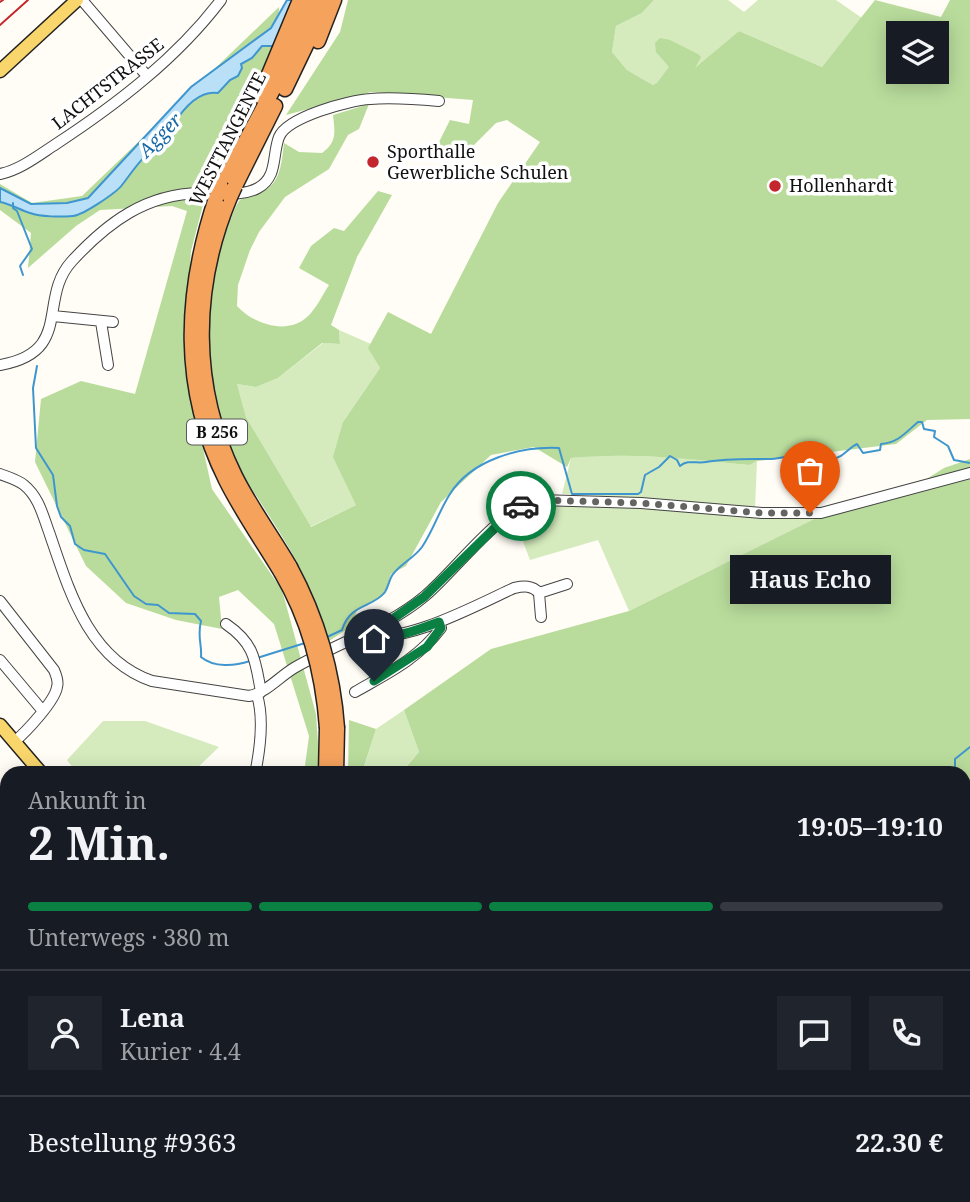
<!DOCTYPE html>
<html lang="de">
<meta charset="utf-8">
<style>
body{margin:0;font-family:"Noto Serif",serif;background:#20242c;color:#f1f3f6;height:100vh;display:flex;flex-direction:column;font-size:26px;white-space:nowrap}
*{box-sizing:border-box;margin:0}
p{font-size:23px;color:#9ea1a6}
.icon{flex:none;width:38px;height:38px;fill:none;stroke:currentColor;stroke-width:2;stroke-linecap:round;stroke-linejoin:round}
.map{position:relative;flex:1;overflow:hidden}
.sheet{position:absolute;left:0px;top:766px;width:971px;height:436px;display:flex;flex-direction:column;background:#171b24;border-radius:21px 21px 0 0;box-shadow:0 4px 18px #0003}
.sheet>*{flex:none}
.fabs{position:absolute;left:886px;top:21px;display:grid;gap:14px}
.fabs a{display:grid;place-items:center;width:63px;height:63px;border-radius:0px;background:#171b24;box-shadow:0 4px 18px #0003;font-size:35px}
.pin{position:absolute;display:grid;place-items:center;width:60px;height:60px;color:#fff;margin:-72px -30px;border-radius:50% 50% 50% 0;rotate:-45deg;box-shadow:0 0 7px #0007}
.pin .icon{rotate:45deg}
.courier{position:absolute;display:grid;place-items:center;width:70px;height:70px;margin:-35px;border:5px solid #0b8043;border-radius:50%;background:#fff;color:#222;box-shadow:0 2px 9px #0007}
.bubble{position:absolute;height:49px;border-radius:0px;background:#171b24;box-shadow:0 4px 18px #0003;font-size:23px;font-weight:700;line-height:49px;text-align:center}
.summary em{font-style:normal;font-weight:700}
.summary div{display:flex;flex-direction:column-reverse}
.summary{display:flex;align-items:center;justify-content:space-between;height:119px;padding:0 28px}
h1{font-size:46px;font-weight:700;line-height:52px}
.bar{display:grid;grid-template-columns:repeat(4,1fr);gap:10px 7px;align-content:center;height:84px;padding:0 28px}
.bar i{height:9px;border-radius:5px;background:#363941}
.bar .active{background:#0b8043}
.bar p{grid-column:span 4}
.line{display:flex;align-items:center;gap:18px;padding:0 28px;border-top:2px solid #363941}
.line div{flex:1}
.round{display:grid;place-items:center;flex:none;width:74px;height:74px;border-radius:0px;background:#20242c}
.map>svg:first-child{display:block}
</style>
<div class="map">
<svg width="970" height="1202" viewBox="0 0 970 1202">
<rect width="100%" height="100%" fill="#fffdf5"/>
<path fill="#d5ebbd" d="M654 0H728L744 12 758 0H836L862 18 822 67 739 31 694 70 653 85 627 70 612 52 616 26 642 13Z
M339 330 371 344 369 348 380 368 343 422 356 505 310 527 246 417 237 384 256 387 278 378 323 343 340 344Z
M599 455 669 457 748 465 757 461 755 509 638 498 562 494 571 458Z
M545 504 675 510 758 518 818 517 629 611 598 540 530 560 516 523Z
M404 710 419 752 400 773 362 774 376 729Z
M103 721H145L219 747 192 773H77L67 760Z"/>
<path fill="#b9dc9c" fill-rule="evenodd" d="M348 0H654L642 13 616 26 612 52 627 70 653 85 657 83 669 67 656 52 655 43 660 38 670 40 698 54 701 57 695 68 739 31 822 67 875 0 941 17 950 0H970V419L927 420 896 444 757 461 749 465C689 459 631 452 571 458L567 467 534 447 491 455 441 502 406 566 391 574 385 594 357 610 352 626 329 641C318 608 306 578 289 548 269 513 243 480 227 443 212 406 205 318 211 280 213 268 233 206 240 200 247 195 257 193 265 190 281 182 282 159 284 143L299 152 322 153C337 142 335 133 333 115L369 104 359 129 348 135 329 169 285 197 259 232 250 250 238 285 237 306C254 325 291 337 311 313 318 305 323 294 329 285L299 268 311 246 334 228 344 231 378 191 392 195 357 257 331 325 339 330 340 344 322 343 278 378 256 387 237 384 246 417 311 527 356 505 333 457 343 422 380 368 368 348 388 312 431 334 498 203 540 142 507 120 496 123 470 149H451L433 154 450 120 469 124 473 100 371 92 286 115 340 32ZM898 33H936V72H898Z
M279 7 278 37 252 100 211 174 191 251 185 349 192 399 212 489 282 590 316 714 320 773H304L309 736 274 624 238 590 219 597 222 629 176 620 126 603 86 566 35 462 41 399 81 381 135 394 187 211 172 206 100 210 76 226 28 268 31 233 0 210V184L32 203 82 196Z
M970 459V1202H950V1195H964V774H400L419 752 404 710 491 649 629 611 818 517 895 499 944 468Z
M349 720 376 729 362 773H348Z
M91 1195H179L186 1202H93Z
M413 1195H853L862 1202H421Z"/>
<path fill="#b9e0f7" stroke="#3f96cf" stroke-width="2" d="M287 0H296L277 46H262L252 58 241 64 242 68 238 76 230 80 218 93C199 90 183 109 173 125 171 128 172 132 170 135 165 144 157 147 150 152 140 159 130 175 122 185 116 193 83 215 73 216 61 217 41 217 30 213 20 210 11 204 0 202V188L31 204 67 203 88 198 191 87 271 28Z"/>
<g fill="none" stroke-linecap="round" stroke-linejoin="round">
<path stroke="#3f96cf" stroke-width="2" d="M13 203V208L17 211 32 249 20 266 23 275
M37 366 33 388 36 448 53 475 57 506 61 517 70 526 75 544 84 550 105 554 134 596 146 604 158 605 169 613 195 614 201 621C197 637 202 643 201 657 214 668 235 666 250 661
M327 637 342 630C350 603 373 608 385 592 389 586 389 578 394 573 402 563 414 558 422 547 433 531 439 511 450 494 471 460 520 446 559 448L572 494H638L641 492 645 475 659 467 670 456 677 460 680 466C688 459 697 464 706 462 728 458 749 459 771 459 777 459 781 457 787 457 801 456 816 458 830 459 841 460 848 448 857 444L863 453 880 450 881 444C898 443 906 432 918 422H922L924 429 935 431 934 437 948 446 954 460 970 463
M257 658 305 643
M950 773 955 770V759L970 747
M404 1195V1199"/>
<defs>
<path id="minor" d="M82 0 147 76
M0 174C20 170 39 155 56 144 117 104 177 58 221 0
M53 316 113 322
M101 322 108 365
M0 365C74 352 37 299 72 261 108 222 146 194 200 193 218 192 242 197 258 188 278 177 272 155 279 137 287 117 350 100 370 99 393 97 417 99 439 101
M0 474C8 477 18 480 24 485 39 497 43 516 49 532 69 590 88 659 152 681L249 696C266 693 279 677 294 668 337 643 387 628 425 596 455 571 502 506 539 500L641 503 762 513H821L970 473
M539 593 541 617
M0 601 54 670C56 675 59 681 57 687 55 701 26 732 14 742
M226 624C255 644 255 660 261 692
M370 630C391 652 489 599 514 588 524 586 532 585 539 593L567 584
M0 660 42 710
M355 692C388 673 418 659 441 628L439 622
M255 774C260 750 264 718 257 695
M0 816 7 811
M0 896 7 906
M0 1144V1143
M247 1195 257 1202
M334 1195 339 1202
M887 1195 899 1202
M11 1202 26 1195"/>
<path id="major" d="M0 71 77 0
M0 725 42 774
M0 948 7 945
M964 1175 970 1176
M845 1202 856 1195"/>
<path id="highway" d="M318 41 334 0
M285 89 308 41 324 0
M260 96 300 0
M235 186 275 106
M221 187 282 73 313 0
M230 197C192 288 191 387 235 476 251 508 272 536 290 567
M216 198C184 294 180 388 226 480 242 512 263 542 281 572
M326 774 327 728
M336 774 337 728
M0 1075 7 1074
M0 1086 7 1085"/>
</defs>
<use href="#minor" stroke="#444" stroke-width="12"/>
<use href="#major" stroke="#222" stroke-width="15"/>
<use href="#highway" stroke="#222" stroke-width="17"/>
<use href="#minor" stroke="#fff" stroke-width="10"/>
<use href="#major" stroke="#f9d66b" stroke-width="12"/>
<use href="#highway" stroke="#f5a25d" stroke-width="14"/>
<path stroke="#c4262e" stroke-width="2" d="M0 2 3 0
M0 25 28 0"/>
<defs>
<path id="highway-bridge" d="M230 197 235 186
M216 198 221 187
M290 567C318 619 333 670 337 728
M281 572C310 621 323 672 327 728"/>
</defs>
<use href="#highway-bridge" stroke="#222" stroke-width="17" stroke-linecap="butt"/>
<use href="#highway-bridge" stroke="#f5a25d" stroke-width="14"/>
</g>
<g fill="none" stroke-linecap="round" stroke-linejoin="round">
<path stroke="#646461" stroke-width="7" stroke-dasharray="0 12.6" d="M521 506 539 500 641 503 762 513H810"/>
<path stroke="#0b8043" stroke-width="9" d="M374 681 427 647 441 628 439 622C422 628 384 645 370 630L394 618 424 597 509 514 521 506"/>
</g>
<g fill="#c4262e" stroke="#fff" stroke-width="2.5">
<circle cx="373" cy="162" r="7"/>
<circle cx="775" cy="186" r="7"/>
</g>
<g text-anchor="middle" stroke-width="7" stroke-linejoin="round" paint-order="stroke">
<rect fill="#fff" stroke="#585858" stroke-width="2" x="187" y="419.5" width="60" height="25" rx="5"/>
<g font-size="16" font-weight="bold" fill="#111">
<text x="217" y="438">B 256</text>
</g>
<g font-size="18" fill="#111" stroke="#fff">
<text transform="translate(108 84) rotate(-38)" y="6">LACHTSTRASSE</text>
<text transform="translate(228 139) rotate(-63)" y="6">WESTTANGENTE</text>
</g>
<g font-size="18" fill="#111" stroke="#fff" text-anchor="start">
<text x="387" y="158">Sporthalle<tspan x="387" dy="21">Gewerbliche Schulen</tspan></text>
<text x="789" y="192">Hollenhardt</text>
</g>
<g font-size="19" font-style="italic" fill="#1768a6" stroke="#fff">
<text transform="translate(160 135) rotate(-46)" y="7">Agger</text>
</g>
</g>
</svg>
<div class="fabs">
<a><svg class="icon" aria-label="layers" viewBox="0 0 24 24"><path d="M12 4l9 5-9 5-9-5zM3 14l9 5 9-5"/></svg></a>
</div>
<div class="pin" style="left:810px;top:513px;background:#ea580c"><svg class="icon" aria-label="bag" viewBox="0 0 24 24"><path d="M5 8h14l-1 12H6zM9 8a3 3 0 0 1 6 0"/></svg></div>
<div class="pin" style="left:374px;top:681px;background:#1f2937"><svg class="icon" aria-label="home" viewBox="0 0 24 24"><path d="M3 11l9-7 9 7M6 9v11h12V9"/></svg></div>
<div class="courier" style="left:521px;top:506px"><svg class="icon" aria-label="car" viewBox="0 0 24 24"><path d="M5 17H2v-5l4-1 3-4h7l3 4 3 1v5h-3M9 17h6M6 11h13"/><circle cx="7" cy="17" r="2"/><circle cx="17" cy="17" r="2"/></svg></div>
<div class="bubble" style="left:730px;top:555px;width:161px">Haus Echo</div>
<section class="sheet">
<div class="summary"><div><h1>2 Min.</h1><p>Ankunft in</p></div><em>19:05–19:10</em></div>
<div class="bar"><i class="active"></i><i class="active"></i><i class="active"></i><i></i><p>Unterwegs · 380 m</p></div>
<div class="line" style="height:126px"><a class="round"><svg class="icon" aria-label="person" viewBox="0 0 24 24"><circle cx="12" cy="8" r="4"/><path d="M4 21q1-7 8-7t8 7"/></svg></a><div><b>Lena</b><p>Kurier · 4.4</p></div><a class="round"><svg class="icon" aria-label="chat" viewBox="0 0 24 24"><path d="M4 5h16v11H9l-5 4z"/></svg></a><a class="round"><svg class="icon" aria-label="phone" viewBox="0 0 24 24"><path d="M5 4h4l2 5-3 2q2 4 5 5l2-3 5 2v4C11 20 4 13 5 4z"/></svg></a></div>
<div class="line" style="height:91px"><div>Bestellung #9363</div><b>22.30 €</b></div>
</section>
</div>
